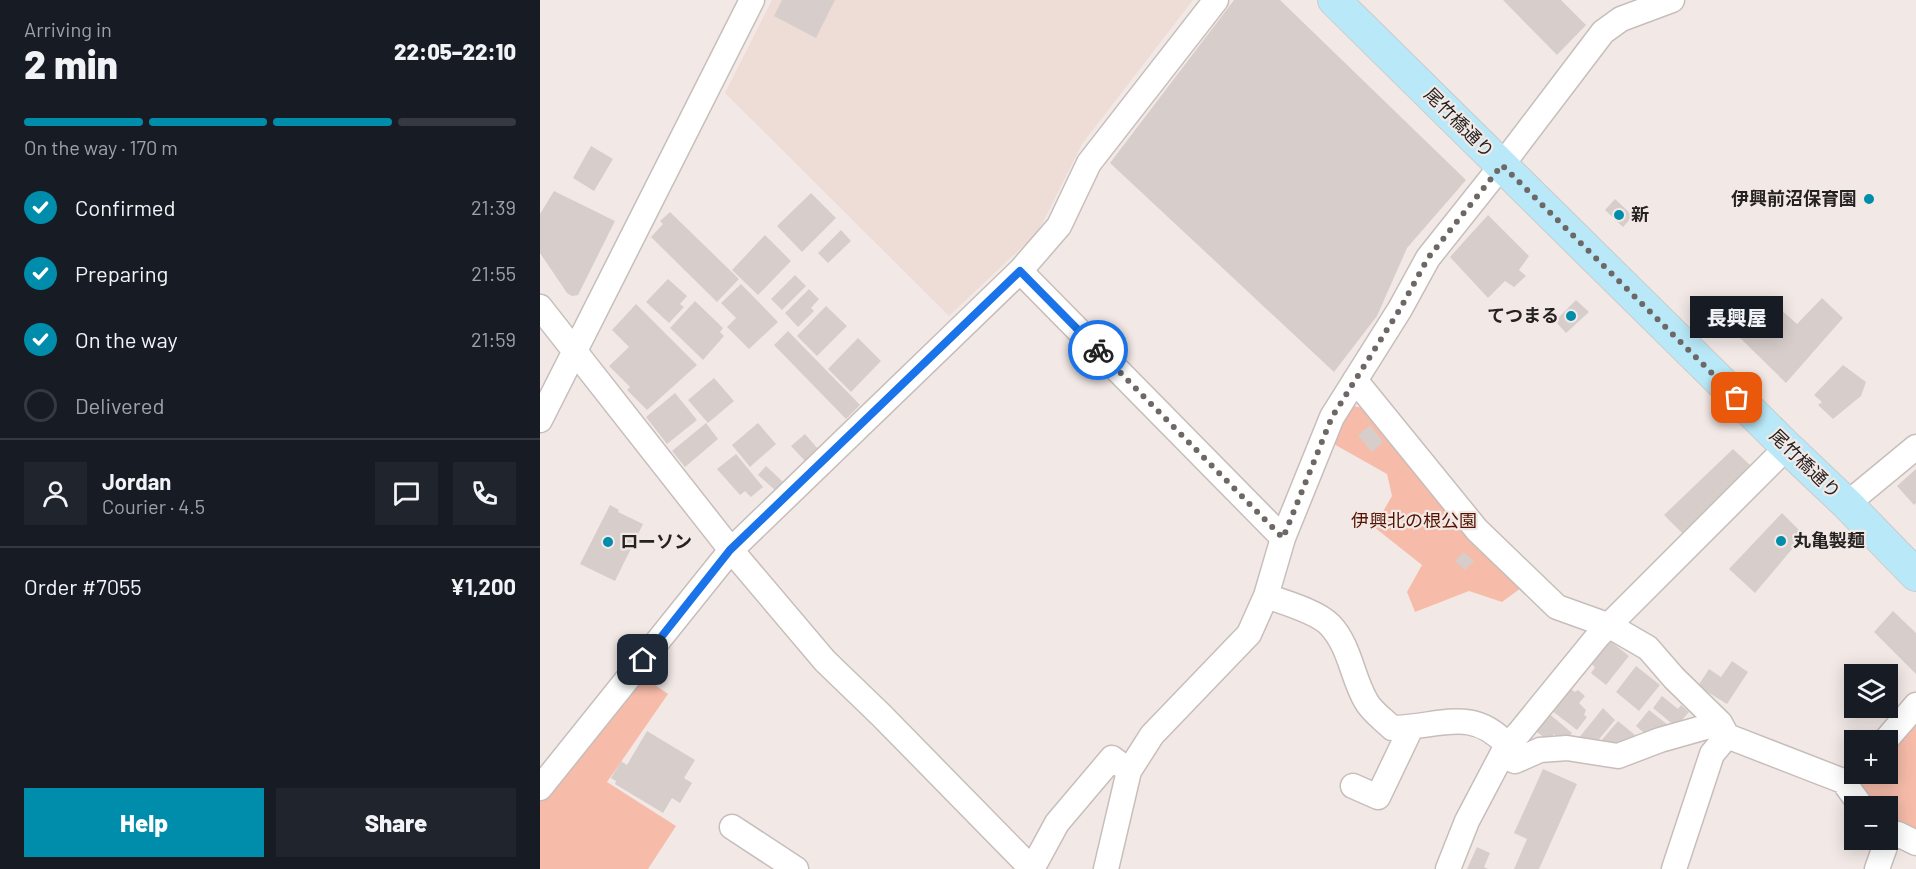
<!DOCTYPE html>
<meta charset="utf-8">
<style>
body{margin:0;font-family:Barlow,"Noto Sans JP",sans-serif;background:#20242c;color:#f1f3f6;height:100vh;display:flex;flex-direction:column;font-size:22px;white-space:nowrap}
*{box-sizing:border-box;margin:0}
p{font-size:20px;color:#9ea1a6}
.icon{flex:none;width:33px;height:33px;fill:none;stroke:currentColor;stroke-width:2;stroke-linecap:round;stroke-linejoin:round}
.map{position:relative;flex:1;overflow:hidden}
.drawer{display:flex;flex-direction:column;background:#171b24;width:540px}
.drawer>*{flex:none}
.buttons{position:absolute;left:1304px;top:664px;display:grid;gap:12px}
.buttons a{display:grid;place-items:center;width:54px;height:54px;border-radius:0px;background:#171b24;box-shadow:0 3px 15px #0003;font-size:30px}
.pin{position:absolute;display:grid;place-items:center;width:51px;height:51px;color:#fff;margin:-26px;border-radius:12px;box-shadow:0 3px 9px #0006}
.courier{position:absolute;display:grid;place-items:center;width:60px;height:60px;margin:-30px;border:4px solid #1a73e8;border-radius:50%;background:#fff;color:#222;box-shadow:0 2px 8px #0007}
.bubble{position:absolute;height:42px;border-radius:0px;background:#171b24;box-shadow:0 3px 15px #0003;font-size:20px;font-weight:800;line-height:42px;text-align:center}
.summary em{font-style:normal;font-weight:800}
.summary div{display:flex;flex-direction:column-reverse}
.summary{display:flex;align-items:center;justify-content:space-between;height:102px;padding:0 24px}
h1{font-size:39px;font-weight:800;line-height:45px}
.bar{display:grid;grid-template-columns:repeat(4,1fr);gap:9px 6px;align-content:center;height:72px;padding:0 24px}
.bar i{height:8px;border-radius:4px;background:#363941}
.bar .on{background:#008dab}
.bar p{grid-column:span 4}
.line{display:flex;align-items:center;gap:15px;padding:0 24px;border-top:2px solid #363941}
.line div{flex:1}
.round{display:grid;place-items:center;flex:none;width:63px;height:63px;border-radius:0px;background:#20242c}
ol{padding:0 24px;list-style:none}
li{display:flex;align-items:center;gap:18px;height:66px}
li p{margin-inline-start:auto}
li .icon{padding:6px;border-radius:50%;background:#008dab;color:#fff;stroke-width:4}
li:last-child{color:#9ea1a6}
li i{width:33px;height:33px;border:3px solid #363941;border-radius:50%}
.primary-button{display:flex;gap:12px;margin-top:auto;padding:12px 24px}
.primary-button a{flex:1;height:69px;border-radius:0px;background:#008dab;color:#fff;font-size:24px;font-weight:800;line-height:69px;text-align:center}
.primary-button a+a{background:#20242c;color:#f1f3f6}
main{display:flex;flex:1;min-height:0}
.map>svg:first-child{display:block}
</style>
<main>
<section class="drawer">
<div class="summary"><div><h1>2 min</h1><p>Arriving in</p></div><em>22:05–22:10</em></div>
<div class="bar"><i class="on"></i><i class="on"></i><i class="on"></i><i></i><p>On the way · 170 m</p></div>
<ol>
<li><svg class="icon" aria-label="check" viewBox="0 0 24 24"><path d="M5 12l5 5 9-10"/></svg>Confirmed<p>21:39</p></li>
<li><svg class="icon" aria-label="check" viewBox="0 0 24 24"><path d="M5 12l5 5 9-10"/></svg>Preparing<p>21:55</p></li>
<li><svg class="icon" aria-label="check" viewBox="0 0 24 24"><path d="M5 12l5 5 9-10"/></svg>On the way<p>21:59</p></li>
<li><i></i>Delivered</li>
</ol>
<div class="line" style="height:108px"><a class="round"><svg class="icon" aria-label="person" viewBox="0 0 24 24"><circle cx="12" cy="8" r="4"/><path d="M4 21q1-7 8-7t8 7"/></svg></a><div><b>Jordan</b><p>Courier · 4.5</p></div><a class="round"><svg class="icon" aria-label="chat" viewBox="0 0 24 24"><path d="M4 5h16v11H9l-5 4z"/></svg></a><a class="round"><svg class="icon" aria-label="phone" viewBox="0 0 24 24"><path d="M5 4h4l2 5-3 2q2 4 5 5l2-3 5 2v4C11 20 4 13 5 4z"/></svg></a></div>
<div class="line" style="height:78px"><div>Order #7055</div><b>¥1,200</b></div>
<div class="primary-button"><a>Help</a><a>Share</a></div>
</section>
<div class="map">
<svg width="1376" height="869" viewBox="0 0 1376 869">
<rect width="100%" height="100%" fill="#f2e9e6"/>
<path fill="#eedcd7" d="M232 0H653L542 144 498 232 409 316 185 93Z"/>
<path fill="#f7bba9" d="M809 405 823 408 928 538 981 588 962 602 929 591 875 612 867 592 882 565 834 527 852 496 847 474 792 443Z
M102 676 128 694 67 782 136 826 108 869H0V801Z
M1376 724V838L1347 824V807H1333L1321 783 1329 774H1347V755Z"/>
<path fill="#d7cecb" d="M242 0H295L276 38 234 16Z
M694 0H740L926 180 867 248 837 316 794 372 570 163Z
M963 0H1021L1046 25 1017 55Z
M51 146 73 159 54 191 33 178Z
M14 191 75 221 38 295 32 296 27 293 0 253V214Z
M271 193 296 218 262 252 237 226Z
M1075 199 1093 216 1083 227 1065 210Z
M130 212 199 279 177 302 111 237 123 224 120 221Z
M948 215 989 256 979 270 986 276 974 287 965 281 948 298 910 257Z
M301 230 311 241 288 263 278 253Z
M225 235 251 261 218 295 192 270Z
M255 275 266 286 242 310 231 299Z
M128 279 147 296 140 304 144 307 129 323 106 302Z
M201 284 238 322 209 349 187 327 196 318 181 303Z
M269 289 279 299 271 308 274 311 258 327 245 313Z
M1227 297 1257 324 1282 298 1303 318 1246 383 1193 331Z
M1036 300 1049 312 1026 333 1015 321Z
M155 301 183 328 180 332 184 336 163 360 130 328Z
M96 304 157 365 107 410 87 390 90 387 69 366 89 347 72 330Z
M286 306 307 326 277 356 257 336Z
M248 331 320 405 306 419 234 345Z
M318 338 341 361 311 392 288 369Z
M1303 365 1326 382 1321 396 1293 419 1278 405 1282 402 1274 395Z
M174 378 194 401 168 423 148 400Z
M135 393 157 420 127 444 106 417Z
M166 423 178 439 145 467 132 451Z
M218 423 236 444 210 467 192 445Z
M830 425 843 442 832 452 818 435Z
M265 434 278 449 265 461 251 446Z
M1193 449 1211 466 1144 535 1124 515Z
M196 454 223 487 211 497 205 491 200 495 177 469Z
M226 466 243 482 236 491 218 475Z
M1376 469V503L1374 505 1357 486Z
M70 505 79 510 78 512 103 524 75 581 40 564Z
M1242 513 1264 535 1215 593 1189 569Z
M923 552 934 561 925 570 915 561Z
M1353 611 1376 633V674L1334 632Z
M1069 640 1089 656 1066 685 1051 673 1055 667 1051 664Z
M1192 661 1208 672 1187 704 1158 686 1169 669 1181 677Z
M1096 666 1120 685 1099 711 1076 692Z
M1029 688 1035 692 1038 690 1045 696 1039 703 1046 710 1044 715 1047 717 1037 730 1011 710Z
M1122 696 1138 709 1141 705 1149 712 1136 727 1113 708Z
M1063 708 1075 720 1055 744 1038 739Z
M1109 710 1128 725 1121 733 1109 737 1096 726Z
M1007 712 1032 733 1024 742 1014 734 1009 741 993 729Z
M1078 721 1095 735 1087 745 1078 749 1060 742Z
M107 731 155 760 144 778 152 783 140 803 132 798 123 813 75 784 76 781 71 778 81 761 87 765Z
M1003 769 1037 784 999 869H974L987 839 974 833Z
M937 847 950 853 944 867 948 869H927Z"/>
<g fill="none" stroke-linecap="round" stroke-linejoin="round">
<defs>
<path id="minor" d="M480 271 743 538
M0 307 191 550 285 661 341 715 492 869 517 823 572 758 589 771 612 735 709 634 726 596 743 538 792 417 860 309 888 258 962 165 1063 32 1081 19 1132 0
M815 380 937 530 1017 607 1070 626 1108 648 1134 678 1180 723 1187 736 1303 781 1322 807
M0 420 212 0
M1307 504 1376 447
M726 596C744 602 778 612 790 625 810 646 812 677 826 701 831 711 844 720 852 728 897 728 932 705 967 745
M1345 741 1376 705
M962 756 975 761 1000 750 1027 748 1078 756 1120 740 1180 723
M813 786 838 797 871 728
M0 788 191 550 480 271 519 226 549 163 676 0
M192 827 256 869
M566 869 589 771
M908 869 927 821 967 745 979 733 1058 636 1247 447
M1134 869 1172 754 1187 736
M1337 869 1347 841 1358 834 1376 843"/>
<path id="major" d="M794 0 1247 447 1307 504 1376 575"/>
</defs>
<use href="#minor" stroke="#c7bebb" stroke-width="27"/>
<use href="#major" stroke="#cbcaca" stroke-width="34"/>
<use href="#minor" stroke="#fff" stroke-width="24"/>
<use href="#major" stroke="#b9e9f8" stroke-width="32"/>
</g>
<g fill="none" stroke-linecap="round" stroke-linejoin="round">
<path stroke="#6d6866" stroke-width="6" stroke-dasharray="0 10.8" d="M558 350 743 538 792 417 860 309 888 258 962 165 1197 398"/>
<path stroke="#1a73e8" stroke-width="8" d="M103 660 190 550 480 271 558 350"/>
</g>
<g fill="#008dab" stroke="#f2e9e6" stroke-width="2">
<circle cx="1329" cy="199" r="6"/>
<circle cx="1079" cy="215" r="6"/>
<circle cx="1031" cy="316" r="6"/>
<circle cx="1241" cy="541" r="6"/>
<circle cx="68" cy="542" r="6"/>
</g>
<g text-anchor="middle" stroke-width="4.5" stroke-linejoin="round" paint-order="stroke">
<g font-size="18" fill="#252221" stroke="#f2e9e6">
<text transform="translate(919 123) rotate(45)" y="6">尾竹橋通り</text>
<text transform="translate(1265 464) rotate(44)" y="6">尾竹橋通り</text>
</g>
<g font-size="18" font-weight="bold" fill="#252221" stroke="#f2e9e6" text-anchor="start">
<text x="1317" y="205" text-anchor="end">伊興前沼保育園</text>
<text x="1091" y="221">新</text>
<text x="1019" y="322" text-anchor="end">てつまる</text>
<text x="1253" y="547">丸亀製麺</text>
<text x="80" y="548">ローソン</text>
</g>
<g font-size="18" fill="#531400" stroke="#f2e9e6">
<text x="874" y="527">伊興北の根公園</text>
</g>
</g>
</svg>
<div class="buttons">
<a><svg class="icon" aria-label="layers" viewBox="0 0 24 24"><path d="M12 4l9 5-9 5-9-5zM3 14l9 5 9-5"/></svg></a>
<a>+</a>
<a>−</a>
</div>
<div class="pin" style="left:1197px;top:398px;background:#ea580c"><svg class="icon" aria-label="bag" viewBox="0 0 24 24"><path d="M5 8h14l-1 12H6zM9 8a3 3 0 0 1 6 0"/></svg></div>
<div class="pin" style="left:103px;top:660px;background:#1f2937"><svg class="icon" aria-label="home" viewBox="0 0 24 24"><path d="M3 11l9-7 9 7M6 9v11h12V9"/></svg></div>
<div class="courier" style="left:558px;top:350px"><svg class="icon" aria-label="bike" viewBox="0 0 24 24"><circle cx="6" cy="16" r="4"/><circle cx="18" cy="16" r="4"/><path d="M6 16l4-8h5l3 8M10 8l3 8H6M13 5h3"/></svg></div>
<div class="bubble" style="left:1150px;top:296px;width:93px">長興屋</div>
</div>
</main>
